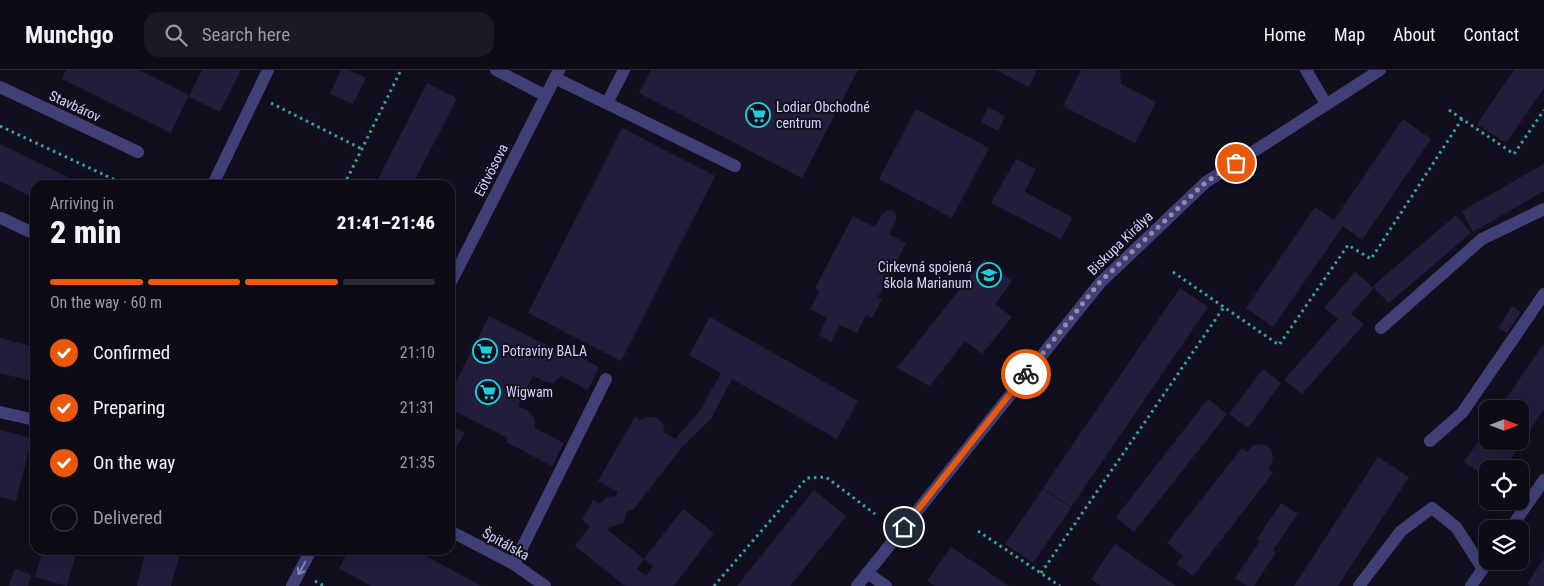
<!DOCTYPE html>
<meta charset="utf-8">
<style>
body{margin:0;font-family:"Roboto Condensed",sans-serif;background:#1b1923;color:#f1f3f6;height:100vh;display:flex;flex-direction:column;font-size:19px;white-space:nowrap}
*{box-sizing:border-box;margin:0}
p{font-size:16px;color:#9a9ba1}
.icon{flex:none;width:28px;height:28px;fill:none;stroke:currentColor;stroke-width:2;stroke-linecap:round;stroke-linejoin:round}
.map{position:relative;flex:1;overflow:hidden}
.side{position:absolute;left:30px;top:110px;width:425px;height:375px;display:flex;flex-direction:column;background:#0d0b16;border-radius:15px;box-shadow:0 2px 12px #0003,0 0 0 1px #2d2b35}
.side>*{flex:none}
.needle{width:32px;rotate:90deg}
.tools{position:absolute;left:1479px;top:330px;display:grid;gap:10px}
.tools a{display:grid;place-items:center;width:50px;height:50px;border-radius:10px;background:#0d0b16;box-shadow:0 2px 12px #0003,0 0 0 1px #2d2b35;font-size:25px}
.pin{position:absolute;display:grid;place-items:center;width:42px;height:42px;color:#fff;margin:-21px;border:2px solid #fff;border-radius:50%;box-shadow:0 1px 5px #0007}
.courier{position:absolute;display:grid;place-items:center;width:50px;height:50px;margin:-25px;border:4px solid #ea580c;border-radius:50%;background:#fff;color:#222;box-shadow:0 1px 6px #0007}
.overview em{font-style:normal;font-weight:800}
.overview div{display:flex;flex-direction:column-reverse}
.overview{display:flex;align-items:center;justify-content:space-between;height:85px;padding:0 20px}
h1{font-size:32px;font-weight:800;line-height:38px}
.bar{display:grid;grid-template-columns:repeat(4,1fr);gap:8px 5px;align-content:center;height:60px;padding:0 20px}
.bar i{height:6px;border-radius:4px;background:#2d2b35}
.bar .on{background:#ea580c}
.bar p{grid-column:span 4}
ol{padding:0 20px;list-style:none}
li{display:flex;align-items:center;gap:15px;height:55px}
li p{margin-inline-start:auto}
li .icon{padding:5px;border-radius:50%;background:#ea580c;color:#fff;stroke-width:4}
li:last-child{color:#9a9ba1}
li i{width:28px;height:28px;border:2px solid #2d2b35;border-radius:50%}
header{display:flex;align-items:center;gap:30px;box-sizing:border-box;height:70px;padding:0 25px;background:#0d0b16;border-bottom:1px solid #2d2b35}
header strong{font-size:24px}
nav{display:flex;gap:28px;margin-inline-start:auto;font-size:18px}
.search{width:350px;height:45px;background:#1b1923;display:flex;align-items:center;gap:12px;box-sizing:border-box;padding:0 18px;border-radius:15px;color:#9a9ba1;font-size:19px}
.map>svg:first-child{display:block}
</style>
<header>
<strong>Munchgo</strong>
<div class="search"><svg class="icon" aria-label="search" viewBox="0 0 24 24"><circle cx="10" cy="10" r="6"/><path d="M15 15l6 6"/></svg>Search here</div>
<nav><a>Home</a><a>Map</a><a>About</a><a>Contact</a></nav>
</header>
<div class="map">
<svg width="1544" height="516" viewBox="0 0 1544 516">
<rect width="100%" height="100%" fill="#110f1e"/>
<path fill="#231d3c" d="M66 0H139L189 25 171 63 62 9Z
M202 0H241L220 42 189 27Z
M341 0H348L366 8 353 34 330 24Z
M651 0H858L802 108 639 23Z
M996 0H1037L1029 17Z
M1081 0H1120L1121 14 1156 32 1135 73 1063 36Z
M1514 0H1544V18L1506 73 1477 54Z
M427 13 457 28 415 110 413 115H375Z
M988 37 1005 46 998 61 981 52Z
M916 39 989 78 952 148 879 109Z
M1403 49 1431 69 1362 170 1343 156 1273 257 1246 238 1315 137 1334 150Z
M622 58 715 106 621 291 528 243Z
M0 74 84 115H35V129L0 111Z
M1016 89 1036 99 1025 122 1073 148 1061 169 991 133Z
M1544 94V121L1473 162 1462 141Z
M887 140 893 141 896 144V150L889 164 906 173 878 227 882 229 872 248 866 245 857 263 840 255 831 272 819 265 827 248 810 239 820 221 815 218 853 146 875 157 883 143Z
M1456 145 1471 163 1389 233 1374 218 1351 244 1364 254 1302 324 1284 310 1338 249 1324 238 1355 202 1374 218V215Z
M984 189 1012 211 995 234 1012 247 982 284 965 271 930 316 897 298Z
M1180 218 1208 237 1071 437 1043 418Z
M1512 236 1521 242 1507 263 1498 258Z
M489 246 554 279 556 275 599 297 588 320 561 306 554 313 543 311 533 306 518 336 528 341 535 349V358L564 373 552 396 506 372 508 368 450 339V323Z
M710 247 858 331 837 369 732 309 711 349 683 376 633 440H628L623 453 610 457 608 460 644 489 637 499 646 506 653 496 644 489 683 439 714 463 674 516H625L575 476 590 456 582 450 593 430 600 434 607 427 616 426 618 422 598 411 635 347 640 350 648 347H655L662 352 665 359 663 362 675 369 699 342 721 303 689 285Z
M0 268 35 277V312L0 303Z
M1544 273V339L1504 399H1488V408L1464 392 1488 357V371H1520V339H1499Z
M1263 299 1281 313 1248 358 1229 344Z
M1208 329 1227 344 1134 462 1116 447Z
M450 355 465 363 450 388Z
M0 360 32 368 16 431 0 427Z
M1258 374 1265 375 1271 379 1273 386 1272 392 1268 399 1273 403 1193 506 1176 494 1183 486 1167 473 1242 378 1247 382 1252 376Z
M1378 387 1409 407 1347 502 1338 516H1294Z
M1043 419 1071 438 1033 493 1005 474Z
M814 420 846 446 837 458 790 516H737Z
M1281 433 1298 444 1273 480 1276 482 1254 516H1247L1235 508 1260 471 1257 469Z
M1115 474 1176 516H1101L1091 509Z
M951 477 1009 516H935L927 511Z
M43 480H77L67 516 35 507Z
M146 480H181L171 516H137Z
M349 480H420L419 482 481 516H371L339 498Z
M1544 488V516H1530L1527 514Z
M14 499 31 504 28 516H9Z"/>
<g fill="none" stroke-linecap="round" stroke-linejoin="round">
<path stroke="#3da299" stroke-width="3" stroke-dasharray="2.5 4" stroke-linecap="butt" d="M271 33 362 79
M1449 40 1462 49
M0 56 126 115
M344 115 401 0
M1173 202 1279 275 1348 175 1371 189 1462 49 1514 84 1544 40
M978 461 1060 516
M1041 503 1224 237
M315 511 324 516
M714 516 807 408 826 407 875 444"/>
<path stroke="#404077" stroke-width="12" d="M1306 0 1326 34
M555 8 735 96
M607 33 624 0
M1381 258 1482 169 1544 139
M1430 371 1462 343 1544 224
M514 494 606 309
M867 503 886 516
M1359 516 1401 461 1432 438 1456 457 1483 499"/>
<path stroke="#404077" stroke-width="12" d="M496 0 546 26
M0 17 138 82
M215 110 268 0
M1 148 35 164
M450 214 559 0
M0 342 35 350
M1510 459 1544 410
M450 461 514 494 545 516
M292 516 311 480
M857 516 1100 213 1206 112 1380 0
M1471 516 1488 491"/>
</g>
<defs><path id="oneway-shaft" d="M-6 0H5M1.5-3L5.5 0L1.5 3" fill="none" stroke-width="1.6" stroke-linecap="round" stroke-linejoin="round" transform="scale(1.25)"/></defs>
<use stroke="#8382b2" href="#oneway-shaft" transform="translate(302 498) rotate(118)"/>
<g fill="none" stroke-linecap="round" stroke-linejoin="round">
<path stroke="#908eac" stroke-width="5" stroke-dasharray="0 9" d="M1026 304 1100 212 1206 112 1236 93"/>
<path stroke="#ea580c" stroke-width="6" d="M904 457 1026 304"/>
</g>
<defs>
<symbol id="supermarket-ring" viewBox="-11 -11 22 22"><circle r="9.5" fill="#110f1e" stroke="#1dcdda" stroke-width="1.5"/><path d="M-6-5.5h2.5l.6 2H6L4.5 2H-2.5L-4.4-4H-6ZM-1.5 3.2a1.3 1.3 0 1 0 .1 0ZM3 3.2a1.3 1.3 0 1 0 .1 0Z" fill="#1dcdda"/></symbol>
<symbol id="school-ring" viewBox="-11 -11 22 22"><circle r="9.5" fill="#110f1e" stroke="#1dcdda" stroke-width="1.5"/><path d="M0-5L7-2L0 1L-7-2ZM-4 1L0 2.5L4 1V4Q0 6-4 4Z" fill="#1dcdda"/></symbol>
</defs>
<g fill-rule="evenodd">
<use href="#supermarket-ring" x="744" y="31" width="28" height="28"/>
<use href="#school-ring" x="975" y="191" width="28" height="28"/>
<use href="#supermarket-ring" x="471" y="267" width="28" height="28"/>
<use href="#supermarket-ring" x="474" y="308" width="28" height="28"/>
</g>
<g text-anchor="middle" stroke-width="4" stroke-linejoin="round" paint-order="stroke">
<g font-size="14" fill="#d5d2f9" stroke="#110f1e">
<text transform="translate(75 36) rotate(25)" y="5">Stavbárov</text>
<text transform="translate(491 100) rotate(-63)" y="5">Eötvösova</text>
<text transform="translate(1120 173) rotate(-44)" y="5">Biskupa Királya</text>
<text transform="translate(506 474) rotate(29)" y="5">Špitálska</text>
</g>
<g font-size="14" fill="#d5d2f9" stroke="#110f1e" text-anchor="start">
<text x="776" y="42">Lodiar Obchodné<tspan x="776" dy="16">centrum</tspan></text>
<text x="972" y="202" text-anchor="end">Cirkevná spojená<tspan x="972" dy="16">škola Marianum</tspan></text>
<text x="502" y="286">Potraviny BALA</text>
<text x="506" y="327">Wigwam</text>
</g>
</g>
</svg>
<div class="tools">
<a><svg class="needle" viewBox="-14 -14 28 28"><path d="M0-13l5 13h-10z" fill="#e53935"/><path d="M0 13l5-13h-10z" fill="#9a9ba1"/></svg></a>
<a><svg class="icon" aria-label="locate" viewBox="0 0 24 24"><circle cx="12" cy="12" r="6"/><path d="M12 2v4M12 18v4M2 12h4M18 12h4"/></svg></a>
<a><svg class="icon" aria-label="layers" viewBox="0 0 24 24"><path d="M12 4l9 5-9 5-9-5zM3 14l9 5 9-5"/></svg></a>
</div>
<div class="pin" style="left:1236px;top:93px;background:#ea580c"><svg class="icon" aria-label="bag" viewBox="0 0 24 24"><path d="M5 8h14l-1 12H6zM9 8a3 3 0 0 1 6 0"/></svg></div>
<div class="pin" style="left:904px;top:457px;background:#1f2937"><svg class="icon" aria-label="home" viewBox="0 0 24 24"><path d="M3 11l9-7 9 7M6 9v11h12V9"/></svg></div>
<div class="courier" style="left:1026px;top:304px"><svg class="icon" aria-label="bike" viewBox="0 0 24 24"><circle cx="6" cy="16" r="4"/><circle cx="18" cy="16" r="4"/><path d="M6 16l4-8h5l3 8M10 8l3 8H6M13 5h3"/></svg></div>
<section class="side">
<div class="overview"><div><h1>2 min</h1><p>Arriving in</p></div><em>21:41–21:46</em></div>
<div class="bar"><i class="on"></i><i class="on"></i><i class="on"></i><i></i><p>On the way · 60 m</p></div>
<ol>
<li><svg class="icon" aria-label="check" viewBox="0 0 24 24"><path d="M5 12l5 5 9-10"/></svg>Confirmed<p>21:10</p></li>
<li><svg class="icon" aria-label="check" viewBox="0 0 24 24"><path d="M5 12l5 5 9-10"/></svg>Preparing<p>21:31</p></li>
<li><svg class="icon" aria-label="check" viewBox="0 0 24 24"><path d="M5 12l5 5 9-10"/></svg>On the way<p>21:35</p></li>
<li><i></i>Delivered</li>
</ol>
</section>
</div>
